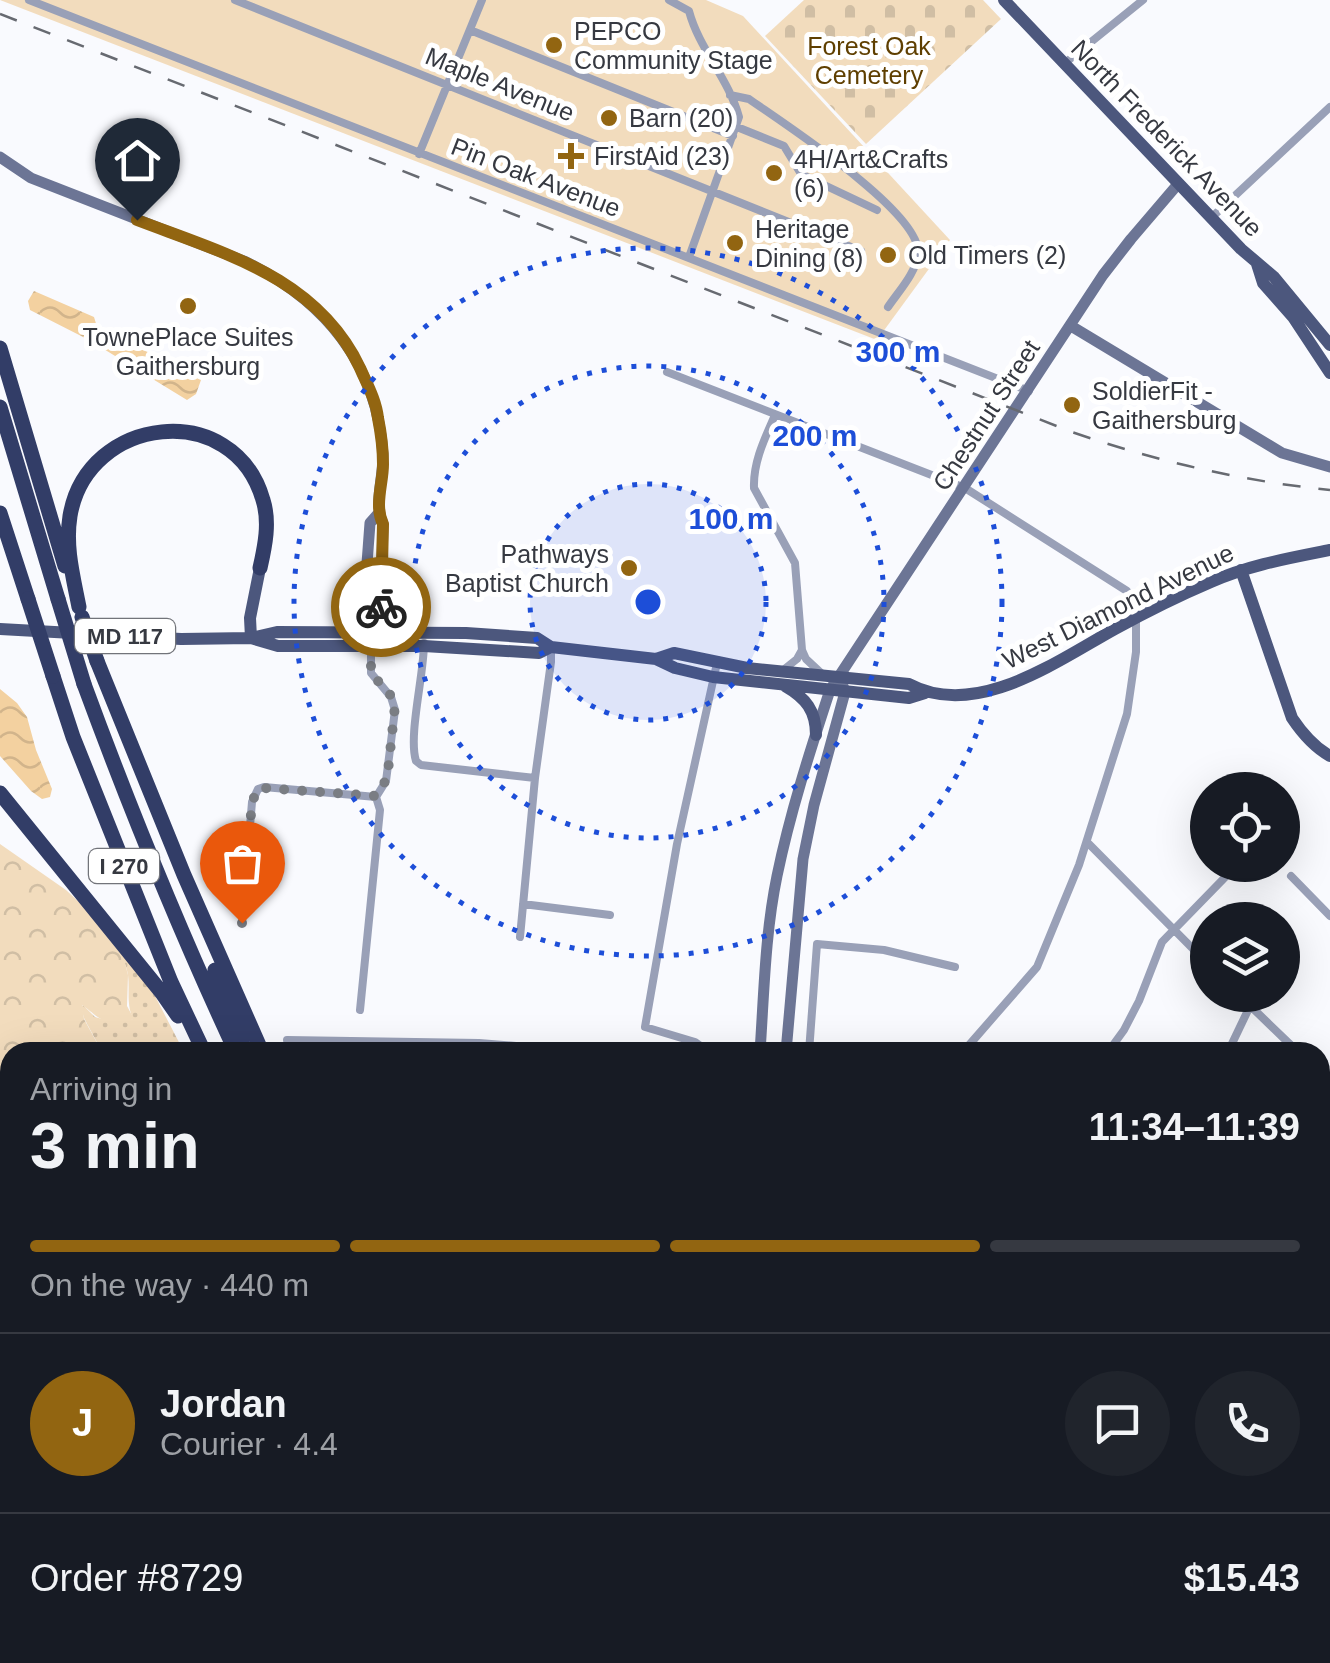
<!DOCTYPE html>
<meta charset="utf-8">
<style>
body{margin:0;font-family:Arial,sans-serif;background:#20242c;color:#f1f3f6;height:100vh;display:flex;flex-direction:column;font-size:38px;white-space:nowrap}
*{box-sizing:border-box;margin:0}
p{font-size:32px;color:#9ea1a6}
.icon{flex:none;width:55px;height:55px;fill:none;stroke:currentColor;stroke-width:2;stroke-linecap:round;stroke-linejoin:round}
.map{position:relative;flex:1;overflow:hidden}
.sheet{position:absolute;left:0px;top:1042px;width:1330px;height:622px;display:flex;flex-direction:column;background:#171b24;border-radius:30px 30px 0 0;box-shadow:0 10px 40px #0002}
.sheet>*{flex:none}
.tools{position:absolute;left:1190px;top:772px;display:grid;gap:20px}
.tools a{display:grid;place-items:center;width:110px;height:110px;border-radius:50%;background:#171b24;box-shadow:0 10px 40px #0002;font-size:50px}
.pin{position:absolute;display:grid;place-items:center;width:85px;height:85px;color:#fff;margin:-102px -42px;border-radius:50% 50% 50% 0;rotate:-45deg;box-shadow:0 0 10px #0007}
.pin .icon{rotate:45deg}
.courier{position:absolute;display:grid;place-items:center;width:100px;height:100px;margin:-50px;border:8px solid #926511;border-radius:50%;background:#fff;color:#222;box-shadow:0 2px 12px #0007}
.headline em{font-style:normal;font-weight:600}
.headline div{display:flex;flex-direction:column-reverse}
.headline{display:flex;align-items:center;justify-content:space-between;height:170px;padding:0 30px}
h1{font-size:65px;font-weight:600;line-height:75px}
.bar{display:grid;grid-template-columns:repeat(4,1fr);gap:15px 10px;align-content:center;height:120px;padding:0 30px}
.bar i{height:12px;border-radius:8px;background:#363941}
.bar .current{background:#926511}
.bar p{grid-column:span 4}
.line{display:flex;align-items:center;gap:25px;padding:0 30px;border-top:2px solid #363941}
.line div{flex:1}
.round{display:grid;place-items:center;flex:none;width:105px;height:105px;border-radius:52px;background:#20242c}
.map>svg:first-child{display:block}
</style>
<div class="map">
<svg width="1330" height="1663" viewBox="0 0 1330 1663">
<defs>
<pattern id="grass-dots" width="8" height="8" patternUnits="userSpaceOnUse" patternTransform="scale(2.5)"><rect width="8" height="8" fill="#f2dcbd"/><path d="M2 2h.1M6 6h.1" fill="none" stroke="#d0bea4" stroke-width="1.8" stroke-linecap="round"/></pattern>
<pattern id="forest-crowns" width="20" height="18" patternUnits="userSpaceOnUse" patternTransform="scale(2.5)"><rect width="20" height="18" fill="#f2dcbd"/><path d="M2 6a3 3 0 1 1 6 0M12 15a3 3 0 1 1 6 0" fill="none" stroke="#d0bea4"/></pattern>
<pattern id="cemetery-stones" width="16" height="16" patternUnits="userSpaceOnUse" patternTransform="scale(2.5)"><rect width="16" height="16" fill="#f2dcbd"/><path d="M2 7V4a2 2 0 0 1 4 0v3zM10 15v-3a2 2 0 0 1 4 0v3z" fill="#d0bea4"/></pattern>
<pattern id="water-waves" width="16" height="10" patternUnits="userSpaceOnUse" patternTransform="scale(2.5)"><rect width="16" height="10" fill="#f3d1a0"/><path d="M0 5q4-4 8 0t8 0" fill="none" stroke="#d1b48b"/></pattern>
</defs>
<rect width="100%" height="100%" fill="#f9fafe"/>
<path fill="url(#grass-dots)" d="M114 942 155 996 184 1052H102L84 1018 81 1007 83 1005 95 1017 113 1022 133 1019C126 1003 130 991 128 975 126 963 120 952 114 942Z
M0 1356 10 1360V1655H27L28 1663H0Z"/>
<path fill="url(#forest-crowns)" d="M0 844 66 890 81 904 114 942 124 959 128 975 127 1006 134 1019C104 1028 103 1020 82 1005L84 1019 102 1052H10V1360L0 1355Z
M267 1655H449L453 1663H268Z"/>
<path fill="url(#cemetery-stones)" d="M804 0H983L1001 19 866 144 765 36Z"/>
<path fill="#f2dcbd" d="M0 0H706L743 16 950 240 877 340Z"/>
<path fill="url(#water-waves)" d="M34 291 94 317 98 330 179 366 197 370 201 380 196 394 187 400 89 340 30 310 28 301Z
M0 689 17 703 27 717 36 750 52 789 50 797 42 799 31 791 0 756Z
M91 1655H267L268 1663H81Z"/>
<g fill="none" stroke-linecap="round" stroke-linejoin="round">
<path stroke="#99a0b7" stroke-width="8" d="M29 0 1029 391
M235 0 861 251
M669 0 689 11C699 49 729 79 739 117L689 257
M470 30 733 136
M1065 63 1143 0
M730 95 749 99C783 123 921 212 918 253 917 272 898 292 888 307
M737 127 784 146 801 174 877 210
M419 154 482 0
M1211 218 1330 107
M667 372 965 488 1127 591 1136 602V652L1127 714 1079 865 1037 967 963 1052
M775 415C765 438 753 462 754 488L795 563 802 650 806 659 821 673
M424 643C424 675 408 736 416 761L421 765 535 778
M782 671 797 659 802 650
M1252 786 1256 790
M1087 842 1208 964
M1291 876 1330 916
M523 904 610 915
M242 923 252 802 258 789 264 787 376 797 386 781 395 710 391 697 371 673V646
M520 937 535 778 551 662V647
M1239 995 1298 1052
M360 1010 380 810 376 797
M287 1040 479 1043 516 1046 522 1052
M703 1052 702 1047 695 1042 645 1027 677 844 717 663
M809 1052 817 944 884 950 955 967
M1108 1052 1124 1030 1139 1001 1162 942 1237 865
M1228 1052 1250 1006
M1320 1074 1330 1084
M1320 1152 1330 1140
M1320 1464 1330 1473
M1320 1625 1330 1613
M1320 1648 1330 1653
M852 1655 853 1663
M1191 1663 1192 1655
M1300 1663 1303 1655"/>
<path stroke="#6c7595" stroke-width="11" d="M0 157 31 178 244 261C324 300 377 363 383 454 384 476 373 504 383 524L380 631 371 646 362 631 370 523 378 514
M1071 326 1282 453 1330 467
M760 1052C764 994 765 934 777 876 790 813 810 751 830 690L1103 275 1131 239 1178 184
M786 1052 803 859 814 805 845 692 843 686
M1078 1655 1082 1663
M1090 1655 1094 1663
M691 1663 692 1655
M718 1663 719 1655"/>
<path stroke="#4c577d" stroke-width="12" d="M1004 0 1241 249 1274 277 1330 345
M1257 264 1263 283 1293 317 1330 373
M1241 570 1292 718C1302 733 1314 747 1330 756
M0 629 181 639 251 638 277 632 466 633 537 638 551 647
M251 638 278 646H424L539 653 551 647 656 659 675 668 713 677 909 698 925 693
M251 638 250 618 260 568
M656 659 674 653 747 668 909 684C976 720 1057 661 1115 629 1146 612 1178 596 1211 582 1249 565 1290 558 1330 550
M785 686C806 698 816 711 816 735"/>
<path stroke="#323d67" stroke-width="15" d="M0 348 65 566
M0 407 58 599
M0 513 28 599
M79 607C73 576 65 547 70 516 87 415 234 398 263 500 270 522 265 546 260 568
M97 661 184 875 262 1052
M53 676 73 737 171 982 204 1052
M84 684C130 809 180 932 236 1052
M0 793 162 993 178 1016
M215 970 245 1052
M537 1655 542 1663
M573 1655 578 1663
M602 1655 608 1663"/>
<path stroke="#676a71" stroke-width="2.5" stroke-dasharray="18 18" stroke-linecap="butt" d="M0 14 1072 432C1156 461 1241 481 1330 490"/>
<path stroke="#323d67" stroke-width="15" d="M28 599 53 676
M58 599 84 684
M82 617 97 661"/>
</g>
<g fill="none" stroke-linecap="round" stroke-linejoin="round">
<path stroke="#7a7d83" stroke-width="10" stroke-dasharray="0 18" d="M242 923 252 802 258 789 264 788 376 796 386 780 388 771 395 706 392 697 371 673V646L380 631 381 607"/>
<path stroke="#926511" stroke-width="12" d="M137 220C223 253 317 277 360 368 367 384 376 400 378 418 381 433 383 448 383 464 383 484 374 505 383 524L381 607"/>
</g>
<circle cx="648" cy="602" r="118" fill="#1d4ed8" fill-opacity=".12"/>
<g fill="none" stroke="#1d4ed8" stroke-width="5" stroke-dasharray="5 10">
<circle cx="648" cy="602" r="118"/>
<circle cx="648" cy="602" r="236"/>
<circle cx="648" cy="602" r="354"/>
</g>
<g fill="#926511" stroke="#fff" stroke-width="4">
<circle cx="554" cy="45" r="10"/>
<circle cx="609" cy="118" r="10"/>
<path d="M566 141h10v10h10v10h-10v10h-10v-10h-10v-10h10z"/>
<circle cx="774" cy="173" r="10"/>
<circle cx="735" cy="243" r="10"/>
<circle cx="888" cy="255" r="10"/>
<circle cx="188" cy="306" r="10"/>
<circle cx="1072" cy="405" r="10"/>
<circle cx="629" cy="568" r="10"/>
</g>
<g text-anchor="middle" stroke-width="10" stroke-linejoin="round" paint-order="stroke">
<g fill="#fff" stroke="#72747a" stroke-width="2.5">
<rect x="75" y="619" width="100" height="34" rx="8"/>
<rect x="89" y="849" width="70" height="34" rx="8"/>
</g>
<g font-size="22" font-weight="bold" fill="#363941">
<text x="125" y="644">MD 117</text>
<text x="124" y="874">I 270</text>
</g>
<g font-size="25" fill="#363941" stroke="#fff" text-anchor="start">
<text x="574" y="40">PEPCO<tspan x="574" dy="29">Community Stage</tspan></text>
<text x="629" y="127">Barn (20)</text>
<text x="594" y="165">FirstAid (23)</text>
<text x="794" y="168">4H/Art&amp;Crafts<tspan x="794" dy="29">(6)</tspan></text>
<text x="755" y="238">Heritage<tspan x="755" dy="29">Dining (8)</tspan></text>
<text x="908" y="264">Old Timers (2)</text>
<text x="188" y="346" text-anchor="middle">TownePlace Suites<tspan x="188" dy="29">Gaithersburg</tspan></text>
<text x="1092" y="400">SoldierFit -<tspan x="1092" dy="29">Gaithersburg</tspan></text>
<text x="609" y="563" text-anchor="end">Pathways<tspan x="609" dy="29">Baptist Church</tspan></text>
</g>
<g font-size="25" fill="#5f3f00" stroke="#fff">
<text x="869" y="55">Forest Oak<tspan x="869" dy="29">Cemetery</tspan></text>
</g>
<g font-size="25" fill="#363941" stroke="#fff">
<text transform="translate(500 84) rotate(22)" y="9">Maple Avenue</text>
<text transform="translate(1167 138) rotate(46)" y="9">North Frederick Avenue</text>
<text transform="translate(536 177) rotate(21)" y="9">Pin Oak Avenue</text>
<text transform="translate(986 415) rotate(-57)" y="9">Chestnut Street</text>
<text transform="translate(1118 606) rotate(-26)" y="9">West Diamond Avenue</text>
</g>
</g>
<circle cx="648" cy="602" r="15" fill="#1d4ed8" stroke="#fff" stroke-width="5"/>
<g font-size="30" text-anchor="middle" font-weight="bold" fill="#1d4ed8" stroke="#fff" stroke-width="10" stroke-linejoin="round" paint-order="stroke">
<text x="898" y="362">300 m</text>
<text x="815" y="446">200 m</text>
<text x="731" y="529">100 m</text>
</g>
</svg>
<div class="tools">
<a><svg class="icon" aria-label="locate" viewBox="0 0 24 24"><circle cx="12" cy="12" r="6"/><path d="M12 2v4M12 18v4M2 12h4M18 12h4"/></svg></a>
<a><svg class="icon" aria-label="layers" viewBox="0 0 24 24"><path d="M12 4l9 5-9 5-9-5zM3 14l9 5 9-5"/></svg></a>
</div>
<div class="pin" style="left:242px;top:923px;background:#ea580c"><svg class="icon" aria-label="bag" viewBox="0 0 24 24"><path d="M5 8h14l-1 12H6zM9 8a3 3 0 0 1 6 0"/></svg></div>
<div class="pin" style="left:137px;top:220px;background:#1f2937"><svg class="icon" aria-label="home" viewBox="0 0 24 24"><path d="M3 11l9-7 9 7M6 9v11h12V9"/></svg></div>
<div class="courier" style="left:381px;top:607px"><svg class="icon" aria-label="bike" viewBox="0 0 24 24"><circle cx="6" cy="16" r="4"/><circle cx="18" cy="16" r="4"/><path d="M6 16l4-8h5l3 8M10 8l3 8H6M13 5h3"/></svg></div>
<section class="sheet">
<div class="headline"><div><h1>3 min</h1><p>Arriving in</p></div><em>11:34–11:39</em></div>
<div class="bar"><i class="current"></i><i class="current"></i><i class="current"></i><i></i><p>On the way · 440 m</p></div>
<div class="line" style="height:180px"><b class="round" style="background:#926511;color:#fff">J</b><div><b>Jordan</b><p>Courier · 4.4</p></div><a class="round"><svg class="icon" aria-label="chat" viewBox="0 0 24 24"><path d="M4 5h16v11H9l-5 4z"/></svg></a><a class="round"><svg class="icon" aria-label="phone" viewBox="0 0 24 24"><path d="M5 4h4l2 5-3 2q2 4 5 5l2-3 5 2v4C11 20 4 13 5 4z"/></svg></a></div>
<div class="line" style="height:130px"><div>Order #8729</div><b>$15.43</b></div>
</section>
</div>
